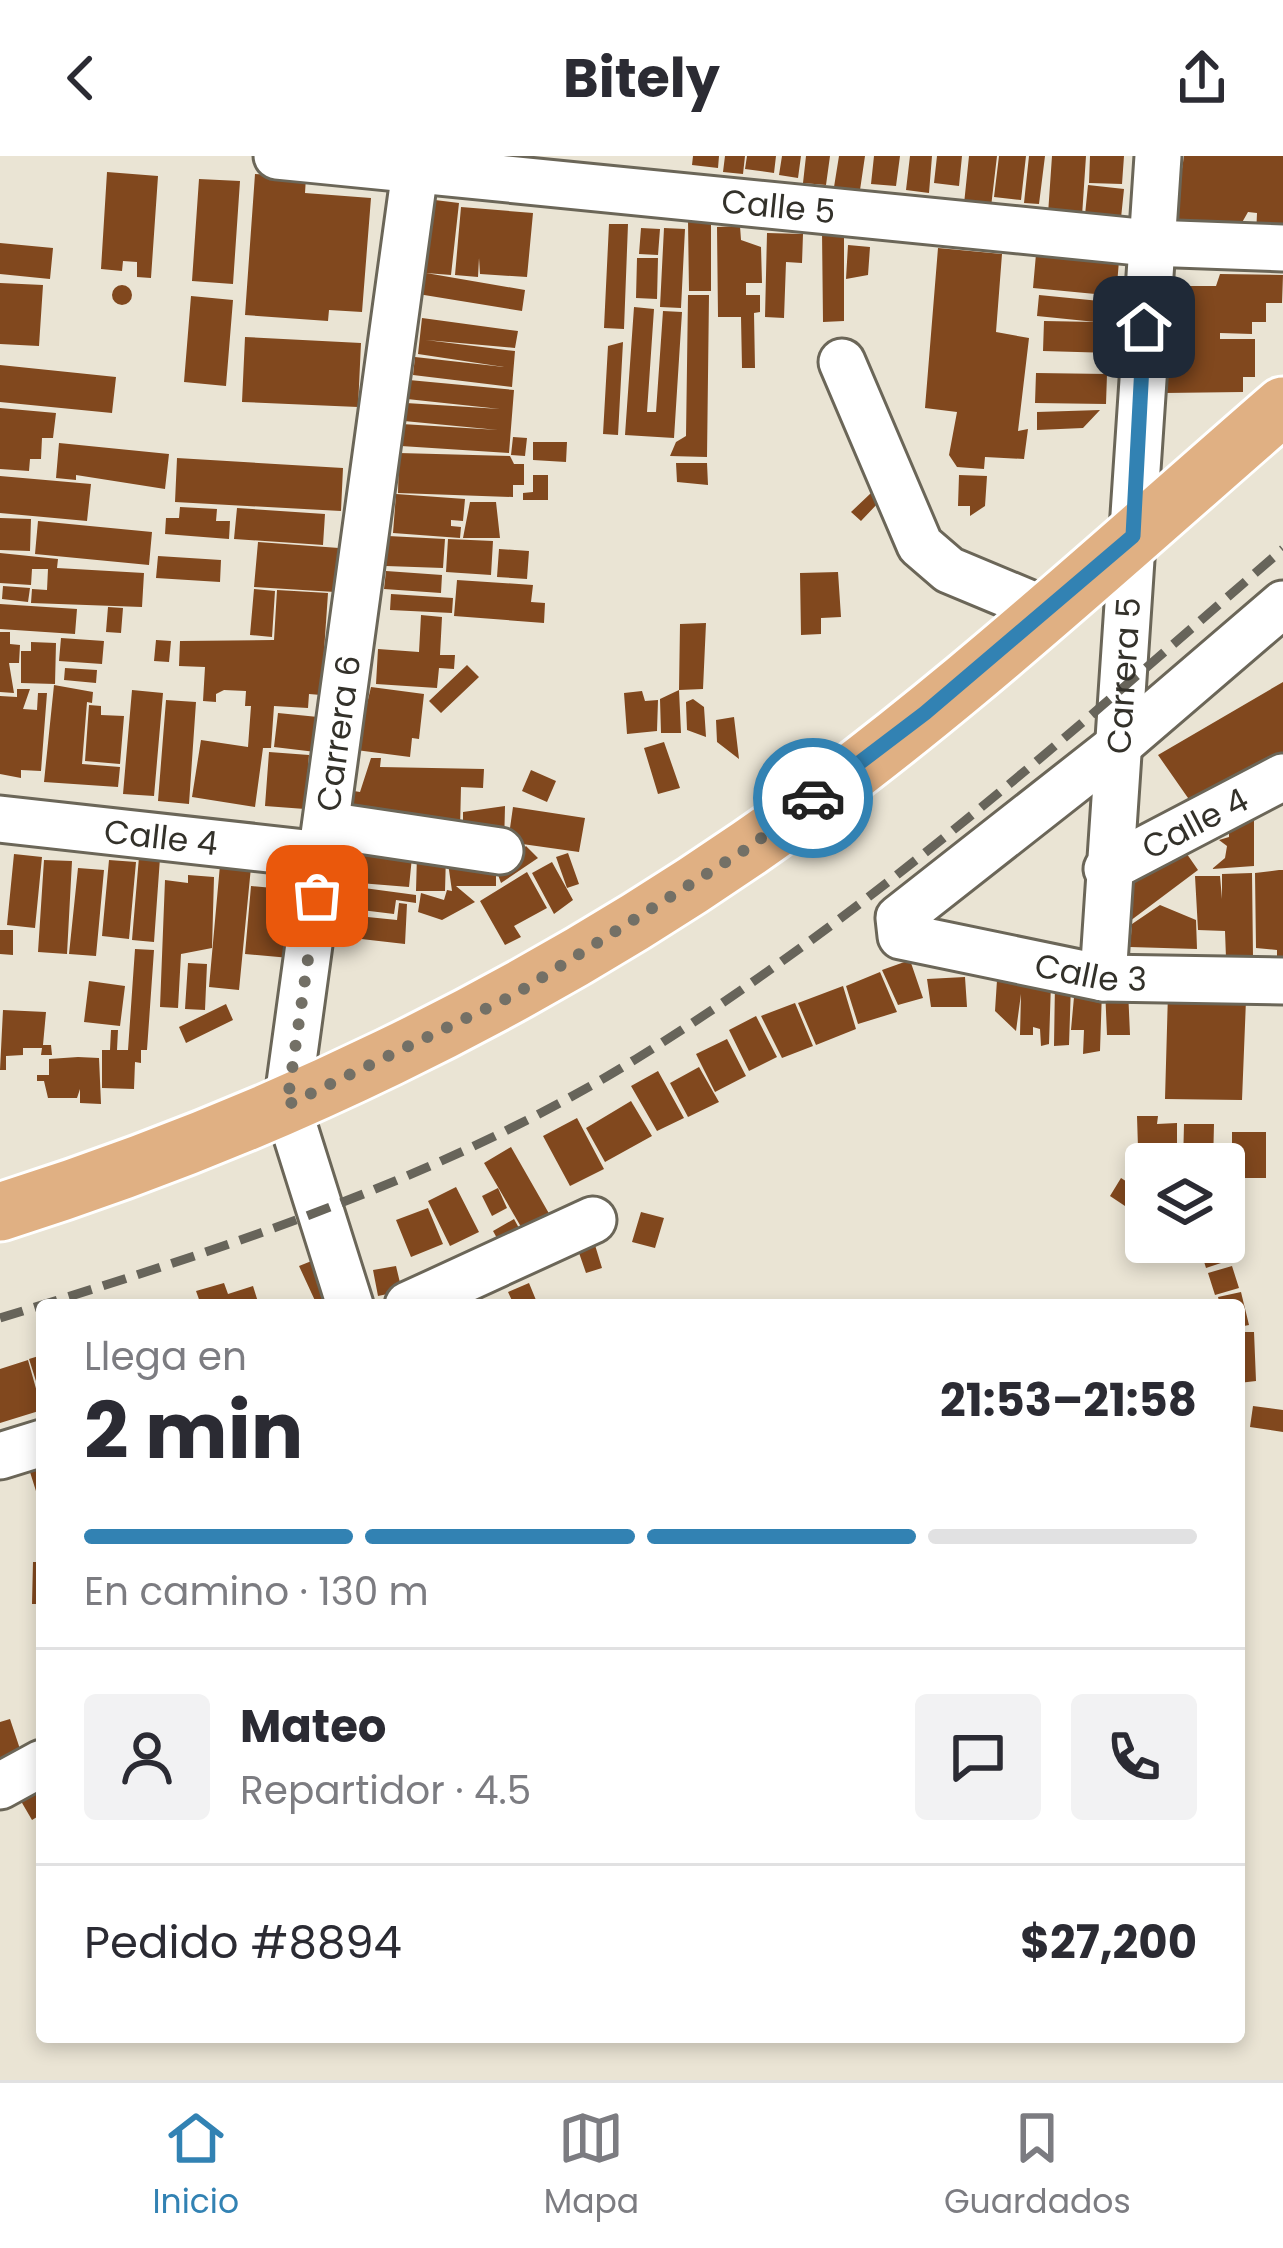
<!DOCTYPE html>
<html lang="es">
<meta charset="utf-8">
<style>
body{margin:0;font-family:Poppins,sans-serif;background:#f2f2f3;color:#2b2b33;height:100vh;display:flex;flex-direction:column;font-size:45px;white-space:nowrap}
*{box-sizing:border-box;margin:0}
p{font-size:39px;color:#7c7c81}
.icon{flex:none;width:66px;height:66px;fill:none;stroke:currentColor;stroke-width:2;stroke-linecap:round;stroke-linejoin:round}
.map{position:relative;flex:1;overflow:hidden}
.side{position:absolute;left:36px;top:1143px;width:1209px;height:744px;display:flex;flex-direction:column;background:#fff;border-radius:12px;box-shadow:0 6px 18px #0003}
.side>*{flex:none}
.fabs{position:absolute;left:1125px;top:987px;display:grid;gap:24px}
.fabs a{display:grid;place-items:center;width:120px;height:120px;border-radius:12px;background:#fff;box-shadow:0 6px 18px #0003;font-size:60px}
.pin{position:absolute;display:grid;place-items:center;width:102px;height:102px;color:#fff;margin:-51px;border-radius:24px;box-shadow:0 6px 18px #0006}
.courier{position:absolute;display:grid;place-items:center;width:120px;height:120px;margin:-60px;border:9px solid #3282b3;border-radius:50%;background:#fff;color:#222;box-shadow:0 3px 15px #0007}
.summary em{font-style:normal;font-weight:700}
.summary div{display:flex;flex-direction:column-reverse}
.summary{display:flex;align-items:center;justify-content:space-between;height:204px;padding:0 48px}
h1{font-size:78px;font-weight:700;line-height:90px}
.bar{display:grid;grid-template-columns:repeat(4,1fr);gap:18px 12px;align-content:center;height:144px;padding:0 48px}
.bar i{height:15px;border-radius:9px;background:#e1e1e2}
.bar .current{background:#3282b3}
.bar p{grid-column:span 4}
.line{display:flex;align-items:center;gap:30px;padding:0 48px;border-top:3px solid #e1e1e2}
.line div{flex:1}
.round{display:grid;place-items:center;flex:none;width:126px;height:126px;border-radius:12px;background:#f2f2f3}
header{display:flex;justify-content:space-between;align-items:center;height:156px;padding:0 48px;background:#fff;font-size:54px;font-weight:700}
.dock{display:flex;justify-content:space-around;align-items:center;height:168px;border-top:3px solid #e1e1e2;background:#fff;font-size:33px;color:#7c7c81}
.dock a{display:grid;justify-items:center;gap:6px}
.dock .current{color:#3282b3}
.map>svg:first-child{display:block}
</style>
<header><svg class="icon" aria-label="back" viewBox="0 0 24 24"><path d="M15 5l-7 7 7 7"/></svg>Bitely<svg class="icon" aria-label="share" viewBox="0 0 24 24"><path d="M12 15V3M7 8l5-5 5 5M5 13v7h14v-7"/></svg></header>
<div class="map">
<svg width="1283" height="1924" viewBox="0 0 1283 1924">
<rect width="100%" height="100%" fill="#eae4d4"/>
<path fill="#81481e" d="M693 0H719L718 12 692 9Z
M725 0H745L743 18 723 16Z
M747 0H776L774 17 745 13Z
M782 0H801L798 22 779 19Z
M806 0H830L826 29 803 27Z
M839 0H865L860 34 834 31Z
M874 0H900L896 30 871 28Z
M910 0H932L929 37 906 34Z
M937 0H962L959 30 934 27Z
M969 0H997L991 51 964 48Z
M999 0H1026L1021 44 994 41Z
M1029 0H1045L1039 48 1024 47Z
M1052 0H1086L1082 60 1048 58Z
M1090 0H1124L1122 28 1089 27Z
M1184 0H1283V82L1256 80 1257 57 1248 56 1240 70 1174 64Z
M107 16 158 20 151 122 137 121V106L123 105 122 115 101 113Z
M255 18 306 21 305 37 371 42 362 156 329 154 328 165 245 159Z
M199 23 240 25 233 128 192 125Z
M1088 29 1124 33 1121 62 1085 59Z
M427 43 459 47 451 119 426 117 525 134 522 155 418 138Z
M461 51 533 57 527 121 480 118 479 102 478 121 455 119Z
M688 64H711V135H689Z
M609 68H628L624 173 604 172Z
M740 70 741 84 761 91 762 127H746V139H760V156L754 157 755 212H742L741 161H718L717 71Z
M641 72 660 73 658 99 639 98Z
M664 72 685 73 681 152 660 151Z
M822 75 844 76V165L823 166Z
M767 77 803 78 802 107 786 106 784 162 765 161Z
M0 87 53 92 50 123 0 118Z
M848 89 870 91 868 119 846 123Z
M938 92 1002 98 996 176 1029 182 1018 275 1028 273 1024 303 985 301 984 313 957 311 949 299 957 256 925 252Z
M1036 98 1119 105 1116 140 1033 132Z
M637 102H658L657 143 636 142Z
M1220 118 1283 119 1282 147H1266V166H1252V178L1220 177V183H1255V221H1243V236L1164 237 1163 157H1187V130H1216Z
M0 127 43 129 39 190 0 188Z
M112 139a10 10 0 1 1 20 0a10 10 0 1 1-20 0Z
M688 139H709L707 301 670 300 676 286 686 280Z
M1039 139 1110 146 1112 197 1043 195 1044 165 1096 166 1037 160Z
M191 140 233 144 226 230 184 226Z
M634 151 654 153 647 256H656L663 155 682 156 674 282 625 279Z
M422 162 518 175 515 192 426 184 515 195 512 231 413 219 415 201 504 211 418 198Z
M245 181 361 187 358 251 242 246Z
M623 186 618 279 603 278 608 190Z
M0 209 116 221 112 257 0 246Z
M1036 217 1107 218 1106 248 1035 247Z
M409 224 514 234 509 297 401 290 402 268 498 274 404 265 406 247 500 253 407 243Z
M0 252 56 257 53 282H42L41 303H30L29 315 0 313Z
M1100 254 1083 272 1037 274V256Z
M513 281 527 282 525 300 511 299Z
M533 286H567L566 306 533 304Z
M59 287 169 298 165 333 76 319V324L56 322Z
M399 297 510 300 514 308H524V329H513V341L398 337Z
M177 302 343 312 341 355 175 346Z
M676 307H707L708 329 677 326Z
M533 319H548V344H523V337L533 336Z
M959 319 987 320 985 350 970 360V350H958Z
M0 320 91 328 87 365 0 357Z
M871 337 880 345 861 365 851 356Z
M396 338 465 343 463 365 451 364V370L461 371 460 382 393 377Z
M470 346H496L500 382H463Z
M180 351 217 353 216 365H230L229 383 165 378 166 362H179Z
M237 352 325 358 323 389 234 383Z
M0 362 31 363 30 395 0 394Z
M38 365 152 376 149 409 35 398Z
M388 380 445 383 443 412 386 410Z
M448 383 493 385 491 419 446 416Z
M258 386 339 392 335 436 254 431Z
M499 393 529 395 527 423 497 421Z
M0 397 58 403 57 412 144 417 142 451 31 447 32 433 47 434 48 413H32L31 429 0 427Z
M158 400 221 404 220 426 156 422Z
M386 415 442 419 441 437 384 433Z
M838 416 841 461 821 462V478L801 479 800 417Z
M457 424 533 429 531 446 545 447 544 467 454 460Z
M3 430 30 432 28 446 2 443Z
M254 433 275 435 272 481 250 479Z
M277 434 328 437 321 539 309 538 308 552 274 550 271 592H263L255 651 192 641 201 584 248 591 251 550H245L246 535 224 534 216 538V546L203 545 205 511 179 510 180 485 274 484Z
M391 438 453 442 452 457 390 454Z
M0 448 77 453 75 478 0 473Z
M108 451 123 452 121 477 106 476Z
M421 459 442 461 440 499H455L454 513 439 512 437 532 376 528 378 493 419 496Z
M706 467 703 533 679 534 680 468Z
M0 476H10V488L20 489 19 507H9L14 537 0 536Z
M61 482 104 485 102 508 59 505Z
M156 484 171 485 169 506 154 505Z
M31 486 56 487 55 528 21 527V495H31Z
M467 509 479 521 441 557 429 545Z
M65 512 97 514 96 527 64 524Z
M1283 526V606L1195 652 1158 599Z
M54 529 93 536 92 547 87 546 82 608 120 611 118 631 44 626Z
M371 531 424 538 419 583 412 582 410 601 356 594Z
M17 533H30L23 553 37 554 38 537H47L41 615 21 614V622L0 618V540L17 541Z
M132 534 163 537 154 640 123 638Z
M679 534 681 577H661L660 543Z
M642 535 645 545 658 544 657 575 627 578 624 537Z
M693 543 704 551 706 581 687 574 686 546Z
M166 544 196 546 189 648 158 645Z
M89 549 101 550V559L124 560 120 608 85 605Z
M278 557 328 562 324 597 274 591Z
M734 561 739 603 717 586 716 564Z
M664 586 680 632 658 638 644 592Z
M269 596 309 599 305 653 265 650Z
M371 602H381L380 611 484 613 483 632 461 631 460 673H485L463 669V656L505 650 504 691 353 665 354 635 360 636Z
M531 614 556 625 547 646 522 635Z
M513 651 585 662 579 696 508 686Z
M1254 662V710L1212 713 1225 702 1227 690 1219 684 1229 681V665Z
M344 685 413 691 409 731 347 726 340 721Z
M1180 688 1198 714 1130 765 1106 736Z
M526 690 538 702 501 727 497 716Z
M568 697 579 728 567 732 556 701Z
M14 698 42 701 35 772 7 769Z
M417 698 446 699 445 735H416Z
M447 700 496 706V730H456L475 746 442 764 418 756 421 737 444 744 447 734 452 735Z
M139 701 160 702 154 786 132 784Z
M44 704 72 705 67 798 38 796Z
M109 704 136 706 129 783 102 780Z
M552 706 573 744 554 758 532 717Z
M220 709 251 711 239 834 209 831Z
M78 712 104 714 96 800 69 798Z
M1279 714H1283V807H1277V794L1256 792 1255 717Z
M527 716 547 752 514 770 521 781 505 789 480 745Z
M1252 717 1253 801 1226 802 1225 775 1198 774 1195 720H1220L1222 743V718Z
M188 719 214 721 212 792 181 798 178 852 160 851 165 724 188 727Z
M251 730 295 734 290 802 245 798Z
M349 730 416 739V747L396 744 394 758 345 752Z
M399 747 407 748 405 788 335 780 338 758 397 764Z
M1160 749 1196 764 1197 793 1130 791 1132 768Z
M0 774H13V799L0 798Z
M135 793 154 794 147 894H141V907L135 906 134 933 102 932V894H110L111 874H118L117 894H128Z
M910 804 923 842 898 849 882 814Z
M188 807 207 808 205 854 185 853Z
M880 816 897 856 858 868 846 830Z
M965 821 967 851H931L927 823Z
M997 824 1051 827 1049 888 1041 890 1040 873 1033 871V879H1020L1021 838 1016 875 995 855Z
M89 825 125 830 120 870 84 866Z
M1055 827 1071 829 1069 889 1054 890Z
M843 830 856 873 816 889 798 847Z
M1075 830 1102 834 1100 895 1083 898 1084 874H1071Z
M1105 832 1128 833 1130 879H1107Z
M1168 837 1246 844 1242 944 1165 943Z
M795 847 813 890 782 902 761 860Z
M226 848 233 864 186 887 179 871Z
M3 854 46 856 43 889H51L52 899H41L42 892H23V899L6 900V914H0Z
M756 860 777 901 749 915 729 874Z
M727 883 746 920 715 936 696 898Z
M78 901 99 902 101 948 80 947V933L77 942H48L44 925H37V919H49V903Z
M699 911 719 946 688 961 670 927Z
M658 915 684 962 657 975 631 930Z
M631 945 652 980 605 1006 586 972Z
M1137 960H1158L1157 968 1177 967V1001H1148L1145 992H1138Z
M577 962 604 1013 570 1030 543 980Z
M1184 968H1214L1213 1008H1183Z
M1232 976H1266V1022H1232Z
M511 991 551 1061 524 1076 484 1007Z
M1121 1022 1146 1038 1134 1056 1110 1040Z
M456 1031 479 1076 450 1090 428 1045Z
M498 1032 507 1052 492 1060 482 1040Z
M428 1052 443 1088 411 1101 396 1064Z
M641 1056 664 1062 655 1092 632 1086Z
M514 1063 529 1090 508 1102 493 1075Z
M1198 1086H1224L1230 1104 1206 1112Z
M595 1089 602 1112 586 1117 578 1094Z
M324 1100 336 1149H317L299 1110Z
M396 1110 402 1135 378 1140 373 1114Z
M1232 1110 1239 1132 1215 1139 1208 1117Z
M224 1127 228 1138 253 1130 259 1149H201L196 1135Z
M529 1127 538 1149H514L508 1136Z
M1241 1136 1249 1169 1239 1171V1149H1220L1218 1141Z
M1239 1176H1254L1256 1225 1239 1227Z
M42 1199V1241H41L29 1203Z
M28 1204 42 1254 0 1267V1213Z
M1253 1250 1283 1254V1276L1250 1271Z
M42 1292V1351H41L24 1297Z
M33 1406H42V1448H32Z
M10 1563 25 1608 0 1616V1566Z
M34 1630 42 1658 32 1664 18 1640Z"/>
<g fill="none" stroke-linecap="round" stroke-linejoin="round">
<defs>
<g id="minor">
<path id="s1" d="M277 0 1149 87 1283 92"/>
<path d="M842 206 920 389 949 414 1045 454"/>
<path id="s2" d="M1283 448 1114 593 899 762 901 780 1103 822 1283 825"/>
<path id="s3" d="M0 663 323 699"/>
<path d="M326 669 500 695"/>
<path id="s4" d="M1107 713 1283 621"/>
<path id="s5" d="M1103 822 1158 0"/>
<path id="s6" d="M350 1149 287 949 417 0"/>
<path d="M408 1149 593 1064"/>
<path d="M0 1300 42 1287"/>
<path d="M0 1630 42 1607"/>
</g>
<path id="major" d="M0 1056C266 972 521 849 750 691 939 560 1110 400 1283 250"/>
</defs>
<use href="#minor" stroke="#6b6658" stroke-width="51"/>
<use href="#major" stroke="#fff" stroke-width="63"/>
<use href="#minor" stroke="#fff" stroke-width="45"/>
<use href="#major" stroke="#e0b083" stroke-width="57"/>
<path stroke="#67645a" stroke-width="9" stroke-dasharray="24 12" stroke-linecap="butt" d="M0 1162C217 1095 442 1023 636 903 870 758 1076 572 1283 393"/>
</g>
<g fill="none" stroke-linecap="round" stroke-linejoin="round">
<path stroke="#737066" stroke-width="12" stroke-dasharray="0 21.6" d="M317 740 287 949 514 839 751 690 813 642"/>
<path stroke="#3282b3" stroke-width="15" d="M813 642 925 557 1133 380 1144 171"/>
</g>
<g text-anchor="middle" stroke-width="12" stroke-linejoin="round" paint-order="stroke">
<g font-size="33" fill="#33312a" stroke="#eae4d4">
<text dy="12" stroke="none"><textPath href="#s1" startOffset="504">Calle 5</textPath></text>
<text dy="12" stroke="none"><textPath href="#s5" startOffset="303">Carrera 5</textPath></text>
<text dy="12" stroke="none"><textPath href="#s6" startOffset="585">Carrera 6</textPath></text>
<text dy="12" stroke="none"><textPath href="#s4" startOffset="99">Calle 4</textPath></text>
<text dy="12" stroke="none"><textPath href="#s3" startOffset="162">Calle 4</textPath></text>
<text dy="12" stroke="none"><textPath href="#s2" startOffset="708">Calle 3</textPath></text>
</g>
</g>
</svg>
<div class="fabs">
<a><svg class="icon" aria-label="layers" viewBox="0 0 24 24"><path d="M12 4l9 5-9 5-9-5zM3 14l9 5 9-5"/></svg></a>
</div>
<div class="pin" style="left:317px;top:740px;background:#ea580c"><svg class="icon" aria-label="bag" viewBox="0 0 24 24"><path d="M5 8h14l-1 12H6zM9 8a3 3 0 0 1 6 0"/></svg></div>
<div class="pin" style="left:1144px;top:171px;background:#1f2937"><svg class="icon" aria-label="home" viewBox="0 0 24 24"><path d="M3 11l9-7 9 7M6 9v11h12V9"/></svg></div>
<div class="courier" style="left:813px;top:642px"><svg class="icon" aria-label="car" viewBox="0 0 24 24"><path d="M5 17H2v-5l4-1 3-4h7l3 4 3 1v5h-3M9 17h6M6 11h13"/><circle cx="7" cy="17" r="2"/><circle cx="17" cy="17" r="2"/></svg></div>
<section class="side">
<div class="summary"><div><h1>2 min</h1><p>Llega en</p></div><em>21:53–21:58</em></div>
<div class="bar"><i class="current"></i><i class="current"></i><i class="current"></i><i></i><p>En camino · 130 m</p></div>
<div class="line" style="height:216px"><a class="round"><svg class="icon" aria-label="person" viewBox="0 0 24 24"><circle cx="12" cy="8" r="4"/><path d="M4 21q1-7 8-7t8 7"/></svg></a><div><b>Mateo</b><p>Repartidor · 4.5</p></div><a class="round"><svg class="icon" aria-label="chat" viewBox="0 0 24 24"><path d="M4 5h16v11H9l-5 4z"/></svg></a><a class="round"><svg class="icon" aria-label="phone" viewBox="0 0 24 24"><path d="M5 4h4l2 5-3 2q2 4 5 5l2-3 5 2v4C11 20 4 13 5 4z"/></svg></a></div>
<div class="line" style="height:156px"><div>Pedido #8894</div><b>$27,200</b></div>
</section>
</div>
<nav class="dock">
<a class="current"><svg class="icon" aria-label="home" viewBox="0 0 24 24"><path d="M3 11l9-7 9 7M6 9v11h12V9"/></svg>Inicio</a>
<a><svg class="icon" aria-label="map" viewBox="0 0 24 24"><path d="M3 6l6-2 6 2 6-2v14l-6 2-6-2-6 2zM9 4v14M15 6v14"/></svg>Mapa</a>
<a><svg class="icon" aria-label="saved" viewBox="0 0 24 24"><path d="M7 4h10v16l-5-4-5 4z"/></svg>Guardados</a>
</nav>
